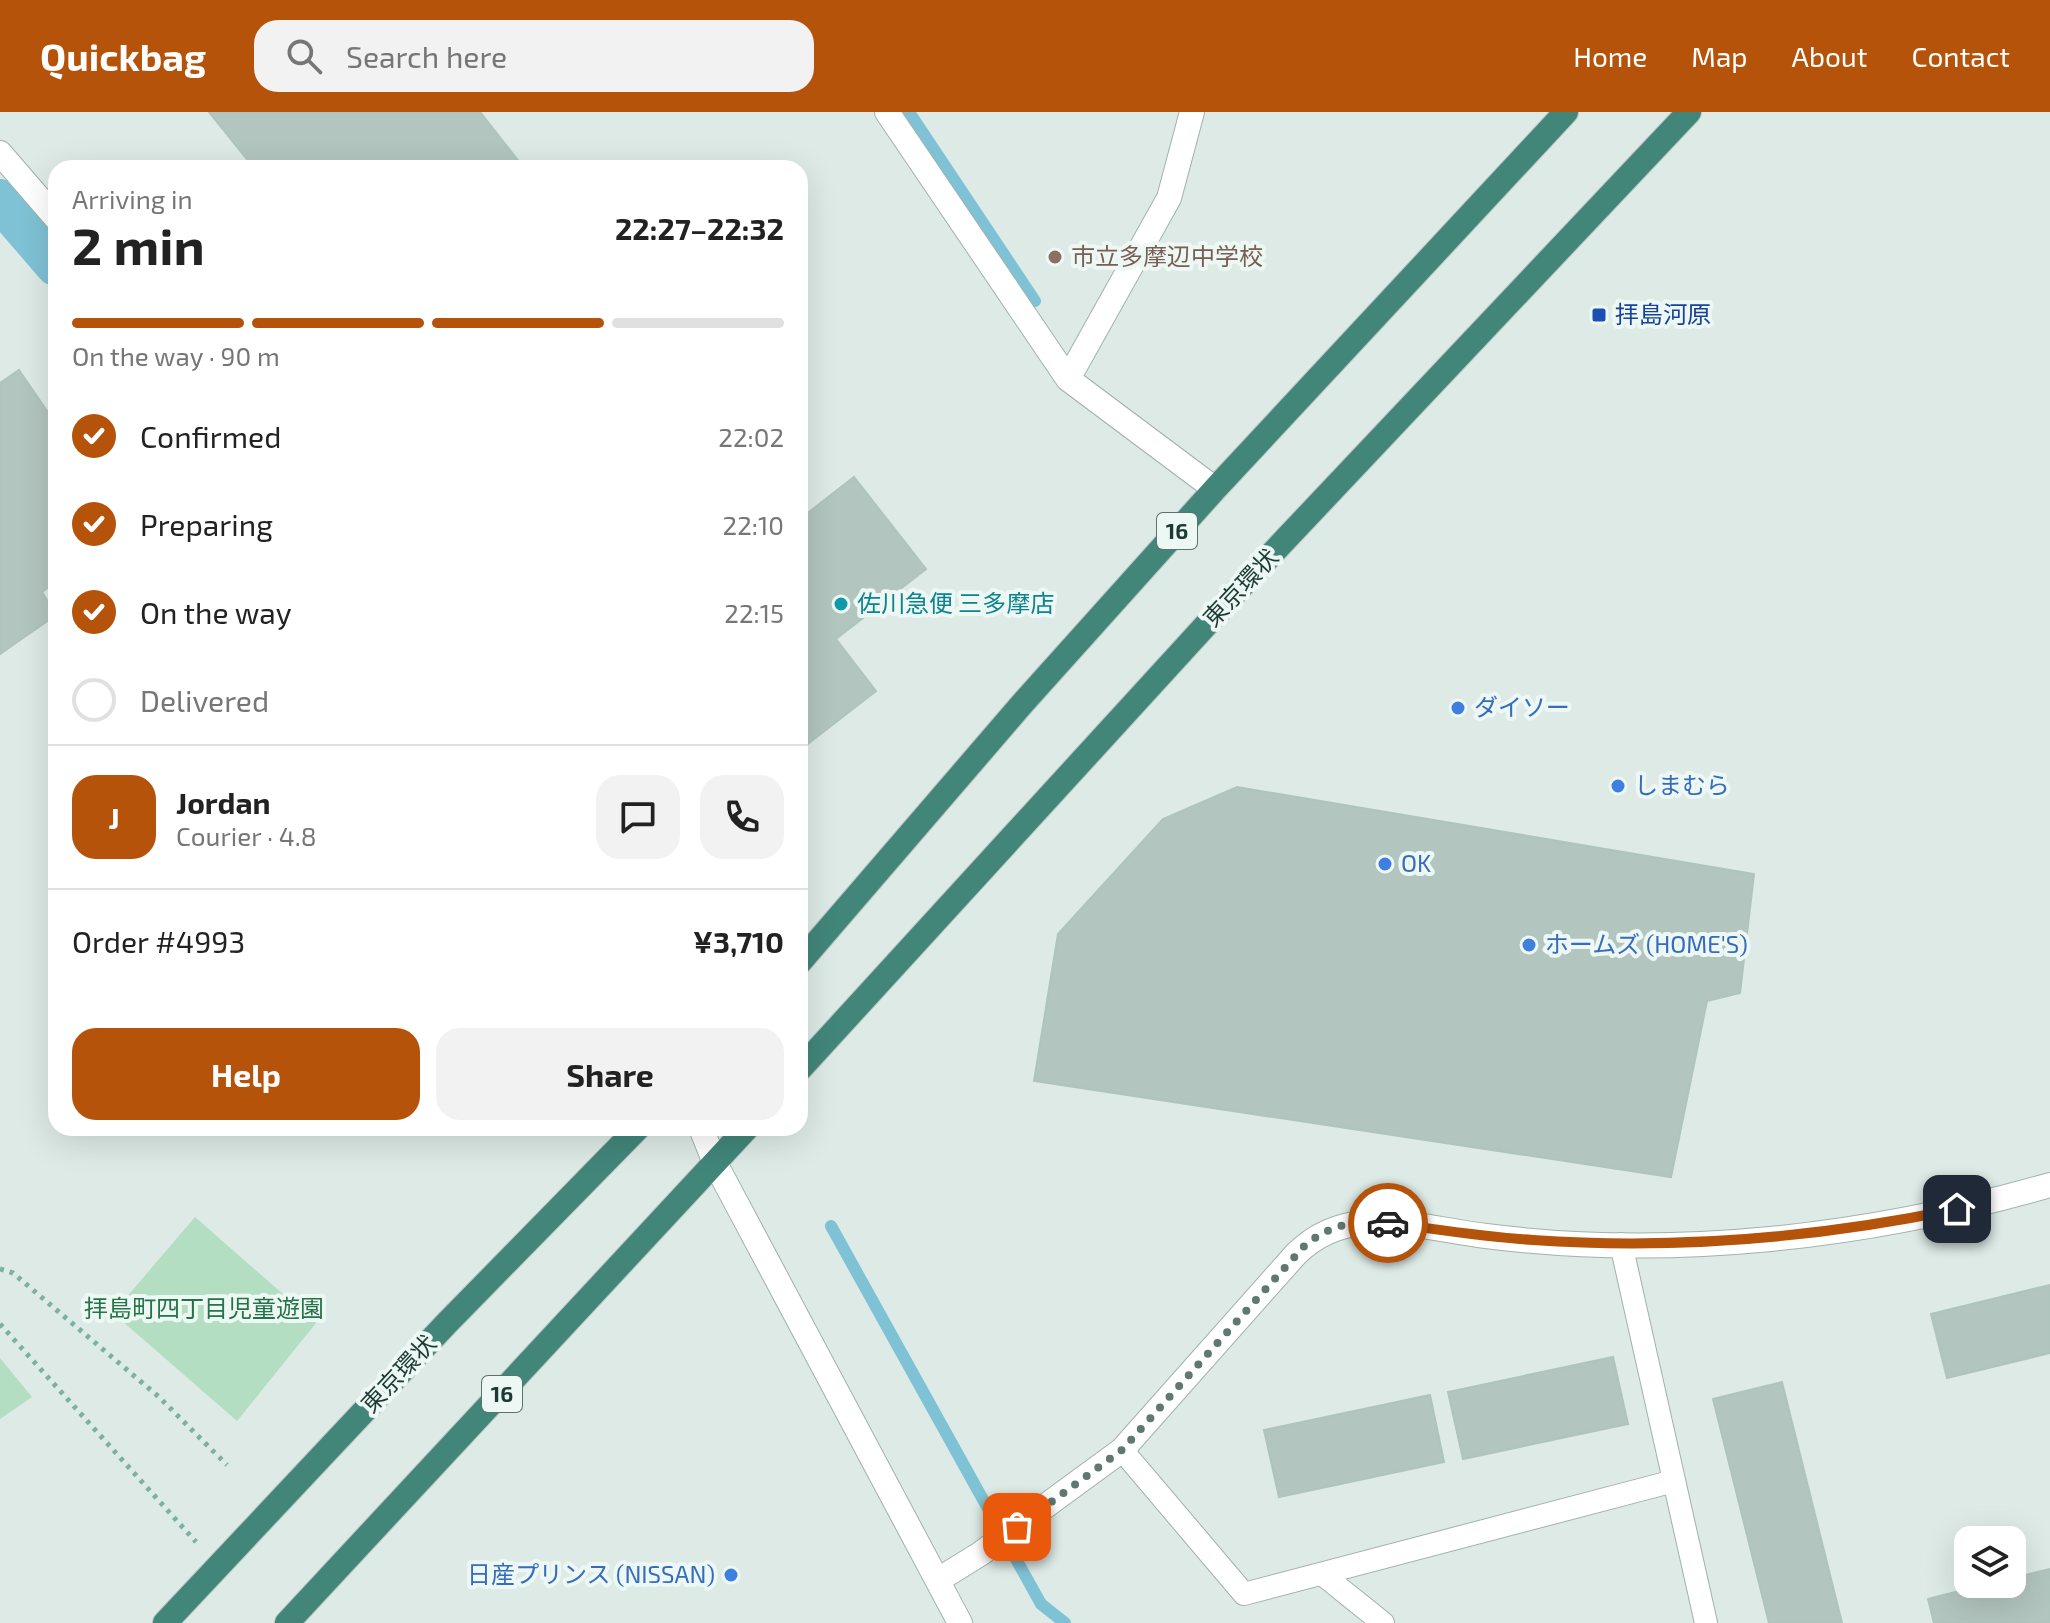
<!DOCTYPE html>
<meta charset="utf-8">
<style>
body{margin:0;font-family:"Exo 2","Noto Sans JP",sans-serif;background:#f2f2f2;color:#222;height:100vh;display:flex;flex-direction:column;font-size:30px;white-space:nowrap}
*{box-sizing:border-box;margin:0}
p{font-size:26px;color:#767676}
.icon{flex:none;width:44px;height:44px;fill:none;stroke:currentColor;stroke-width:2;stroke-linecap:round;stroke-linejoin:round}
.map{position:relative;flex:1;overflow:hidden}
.side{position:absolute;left:48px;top:48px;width:760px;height:976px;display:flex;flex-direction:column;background:#fff;border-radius:24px;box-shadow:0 8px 32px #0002}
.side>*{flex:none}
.buttons{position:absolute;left:1954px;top:1414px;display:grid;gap:16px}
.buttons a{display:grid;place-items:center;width:72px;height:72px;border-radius:16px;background:#fff;box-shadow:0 8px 32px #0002;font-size:40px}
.pin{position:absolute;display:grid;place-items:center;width:68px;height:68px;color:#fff;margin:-34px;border-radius:16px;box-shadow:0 4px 12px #0006}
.courier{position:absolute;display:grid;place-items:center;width:80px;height:80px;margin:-40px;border:6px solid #b45309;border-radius:50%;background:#fff;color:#222;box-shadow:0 2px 10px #0007}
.headline em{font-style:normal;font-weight:700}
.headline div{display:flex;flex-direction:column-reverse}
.headline{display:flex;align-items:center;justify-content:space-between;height:136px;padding:0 24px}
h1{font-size:52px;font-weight:700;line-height:60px}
.bar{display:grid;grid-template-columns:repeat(4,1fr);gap:12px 8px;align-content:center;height:96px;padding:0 24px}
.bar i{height:10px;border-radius:6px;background:#e0e0e0}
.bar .selected{background:#b45309}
.bar p{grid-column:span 4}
.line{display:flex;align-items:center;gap:20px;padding:0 24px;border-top:2px solid #e0e0e0}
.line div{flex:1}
.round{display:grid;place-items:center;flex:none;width:84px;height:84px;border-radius:24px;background:#f2f2f2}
ol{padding:0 24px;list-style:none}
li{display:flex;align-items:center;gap:24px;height:88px}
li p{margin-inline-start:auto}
li .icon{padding:8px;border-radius:50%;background:#b45309;color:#fff;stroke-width:4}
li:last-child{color:#767676}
li i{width:44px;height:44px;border:4px solid #e0e0e0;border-radius:50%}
.primary-button{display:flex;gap:16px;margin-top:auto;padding:16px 24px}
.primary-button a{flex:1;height:92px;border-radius:24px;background:#b45309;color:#fff;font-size:32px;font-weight:700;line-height:92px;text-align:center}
.primary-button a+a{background:#f2f2f2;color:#222}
header{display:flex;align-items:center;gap:48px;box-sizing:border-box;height:112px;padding:0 40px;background:#b45309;color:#fff}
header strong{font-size:38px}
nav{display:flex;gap:44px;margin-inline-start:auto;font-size:28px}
.search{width:560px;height:72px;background:#f2f2f2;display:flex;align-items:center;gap:20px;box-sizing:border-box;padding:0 28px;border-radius:24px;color:#767676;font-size:30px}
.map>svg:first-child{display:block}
</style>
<header>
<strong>Quickbag</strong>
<div class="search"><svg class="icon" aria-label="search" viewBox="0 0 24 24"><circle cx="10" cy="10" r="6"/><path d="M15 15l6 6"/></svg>Search here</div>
<nav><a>Home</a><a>Map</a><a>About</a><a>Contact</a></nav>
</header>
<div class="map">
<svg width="2050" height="1511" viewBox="0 0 2050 1511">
<rect width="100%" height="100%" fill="#ddeae5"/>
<path fill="#b3dec1" d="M195 1105 316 1211 237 1309 113 1201Z
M0 1246 32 1285 0 1307Z"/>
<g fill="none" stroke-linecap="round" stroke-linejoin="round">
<path stroke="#7fc2d5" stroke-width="12" d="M909 0 1035 189
M831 1114 1041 1492 1065 1511"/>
<path stroke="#7fc2d5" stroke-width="42" d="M0 88 56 153"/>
</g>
<path fill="#b2c5be" stroke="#afc4bd" stroke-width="2" d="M209 0H480L524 56H254Z
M19 258 56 312V470L42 480 56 503 0 542V271Z
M854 365 926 457 836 527 876 579 800 638V407Z
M1237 675 1754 762 1740 881 1707 889 1671 1065 1034 969 1058 822 1163 707Z
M2050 1173V1241L1947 1266 1931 1202Z
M1613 1245 1628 1312 1463 1347 1448 1280Z
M1782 1270 1842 1511H1769L1713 1287Z
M1430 1283 1444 1350 1279 1385 1264 1318Z
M2050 1457V1511H1934L1928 1487 1987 1472H2012V1466Z"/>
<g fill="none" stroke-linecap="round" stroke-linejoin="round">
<defs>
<path id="service" d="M1621 1132 1706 1511
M1122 1338 1244 1482 1674 1369
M1322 1462 1383 1511"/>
<path id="minor" d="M887 0 1068 267 1215 377
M1068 267 1169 86 1192 0"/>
<path id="tertiary" d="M0 41 56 106
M701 1016 715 1051 960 1511
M938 1468 980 1442 1122 1338 1296 1142C1349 1089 1419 1116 1486 1124 1674 1148 1868 1125 2050 1073"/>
<path id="trunk" d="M800 850 1022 592 1215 377 1566 0
M800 957 1249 466 1689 0
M165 1511 446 1212 638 1016
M287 1511 747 1016"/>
</defs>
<use href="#service" stroke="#a0b2ac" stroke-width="24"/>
<use href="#minor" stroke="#a0b2ac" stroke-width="26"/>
<use href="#tertiary" stroke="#a0b2ac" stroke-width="26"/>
<use href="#trunk" stroke="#bbc4c2" stroke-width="26"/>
<path stroke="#7ab1a3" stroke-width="5" stroke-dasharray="4 6" stroke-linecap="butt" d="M0 1157 13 1161 159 1285 227 1353
M0 1212 196 1430"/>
<use href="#service" stroke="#fff" stroke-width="22"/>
<use href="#minor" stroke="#fff" stroke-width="24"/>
<use href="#tertiary" stroke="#fff" stroke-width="24"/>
<use href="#trunk" stroke="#42867a" stroke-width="24"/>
</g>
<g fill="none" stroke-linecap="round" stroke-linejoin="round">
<path stroke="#607872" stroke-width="8" stroke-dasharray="0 14.4" d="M1017 1415 1122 1338 1306 1132C1332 1113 1356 1107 1388 1111"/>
<path stroke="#b45309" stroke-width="10" d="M1388 1111C1436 1117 1484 1125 1533 1128 1677 1138 1817 1126 1957 1097"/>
</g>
<circle fill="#8d6e63" stroke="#edf7f3" stroke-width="3" cx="1055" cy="145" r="8"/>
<rect fill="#1a4fb4" stroke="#edf7f3" stroke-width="3" x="1591" y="195" width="16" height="16" rx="4"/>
<circle fill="#0f9aa8" stroke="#edf7f3" stroke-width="3" cx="841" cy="492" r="8"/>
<g fill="#3f7fe0" stroke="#edf7f3" stroke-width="3">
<circle cx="1458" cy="596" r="8"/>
<circle cx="1618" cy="674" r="8"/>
<circle cx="1385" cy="752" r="8"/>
<circle cx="1529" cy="833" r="8"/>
<circle cx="731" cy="1463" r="8"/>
</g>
<g text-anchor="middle" stroke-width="8" stroke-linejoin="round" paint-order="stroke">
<g fill="#edf7f3" stroke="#5b736d" stroke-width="2">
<rect x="1157" y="401" width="40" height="36" rx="6"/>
<rect x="482" y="1264" width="40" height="36" rx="6"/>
</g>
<g font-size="22" font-weight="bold" fill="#1d3b34">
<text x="1177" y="427">16</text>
<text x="502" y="1290">16</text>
</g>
<g font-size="24" fill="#785e54" stroke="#edf7f3" text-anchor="start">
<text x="1071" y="153">市立多摩辺中学校</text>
</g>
<g font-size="24" fill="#164399" stroke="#edf7f3" text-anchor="start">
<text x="1615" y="211">拝島河原</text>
</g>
<g font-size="24" fill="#1d3b34" stroke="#edf7f3">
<text transform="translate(1241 476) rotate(-47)" y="8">東京環状</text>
<text transform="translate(399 1262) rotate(-47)" y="8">東京環状</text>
</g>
<g font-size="24" fill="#0d838f" stroke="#edf7f3" text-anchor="start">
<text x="857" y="500">佐川急便 三多摩店</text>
</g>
<g font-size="24" fill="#366cbe" stroke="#edf7f3" text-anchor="start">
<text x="1474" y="604">ダイソー</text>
<text x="1634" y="682">しまむら</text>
<text x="1401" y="760">OK</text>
<text x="1545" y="841">ホームズ (HOME'S)</text>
<text x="715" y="1471" text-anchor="end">日産プリンス (NISSAN)</text>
</g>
<g font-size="24" fill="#257448" stroke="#edf7f3">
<text x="204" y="1205">拝島町四丁目児童遊園</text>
</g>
</g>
</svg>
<div class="buttons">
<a><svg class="icon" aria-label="layers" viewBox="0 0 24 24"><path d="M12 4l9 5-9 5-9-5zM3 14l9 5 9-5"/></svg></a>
</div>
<div class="pin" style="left:1017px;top:1415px;background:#ea580c"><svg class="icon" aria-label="bag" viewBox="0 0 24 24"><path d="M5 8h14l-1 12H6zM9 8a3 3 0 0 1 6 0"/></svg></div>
<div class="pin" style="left:1957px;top:1097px;background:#1f2937"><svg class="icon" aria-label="home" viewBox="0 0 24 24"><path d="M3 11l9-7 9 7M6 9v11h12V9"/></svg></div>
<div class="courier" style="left:1388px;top:1111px"><svg class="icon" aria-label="car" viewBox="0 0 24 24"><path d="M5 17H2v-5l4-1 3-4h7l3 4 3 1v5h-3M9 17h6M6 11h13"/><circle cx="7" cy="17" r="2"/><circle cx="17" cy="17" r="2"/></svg></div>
<section class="side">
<div class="headline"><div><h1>2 min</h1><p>Arriving in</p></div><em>22:27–22:32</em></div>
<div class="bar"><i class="selected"></i><i class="selected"></i><i class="selected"></i><i></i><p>On the way · 90 m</p></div>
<ol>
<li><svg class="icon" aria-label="check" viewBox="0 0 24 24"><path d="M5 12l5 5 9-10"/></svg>Confirmed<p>22:02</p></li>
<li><svg class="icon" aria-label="check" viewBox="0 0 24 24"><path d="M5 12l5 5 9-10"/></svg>Preparing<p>22:10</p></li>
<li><svg class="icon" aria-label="check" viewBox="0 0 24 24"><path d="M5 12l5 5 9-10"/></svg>On the way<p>22:15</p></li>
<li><i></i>Delivered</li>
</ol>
<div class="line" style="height:144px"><b class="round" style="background:#b45309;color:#fff">J</b><div><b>Jordan</b><p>Courier · 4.8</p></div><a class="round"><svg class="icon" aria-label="chat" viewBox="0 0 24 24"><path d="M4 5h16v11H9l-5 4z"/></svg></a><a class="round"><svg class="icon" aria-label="phone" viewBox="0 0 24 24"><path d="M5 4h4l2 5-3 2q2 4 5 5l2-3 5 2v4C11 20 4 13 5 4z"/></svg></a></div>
<div class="line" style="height:104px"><div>Order #4993</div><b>¥3,710</b></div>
<div class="primary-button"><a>Help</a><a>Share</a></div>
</section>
</div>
